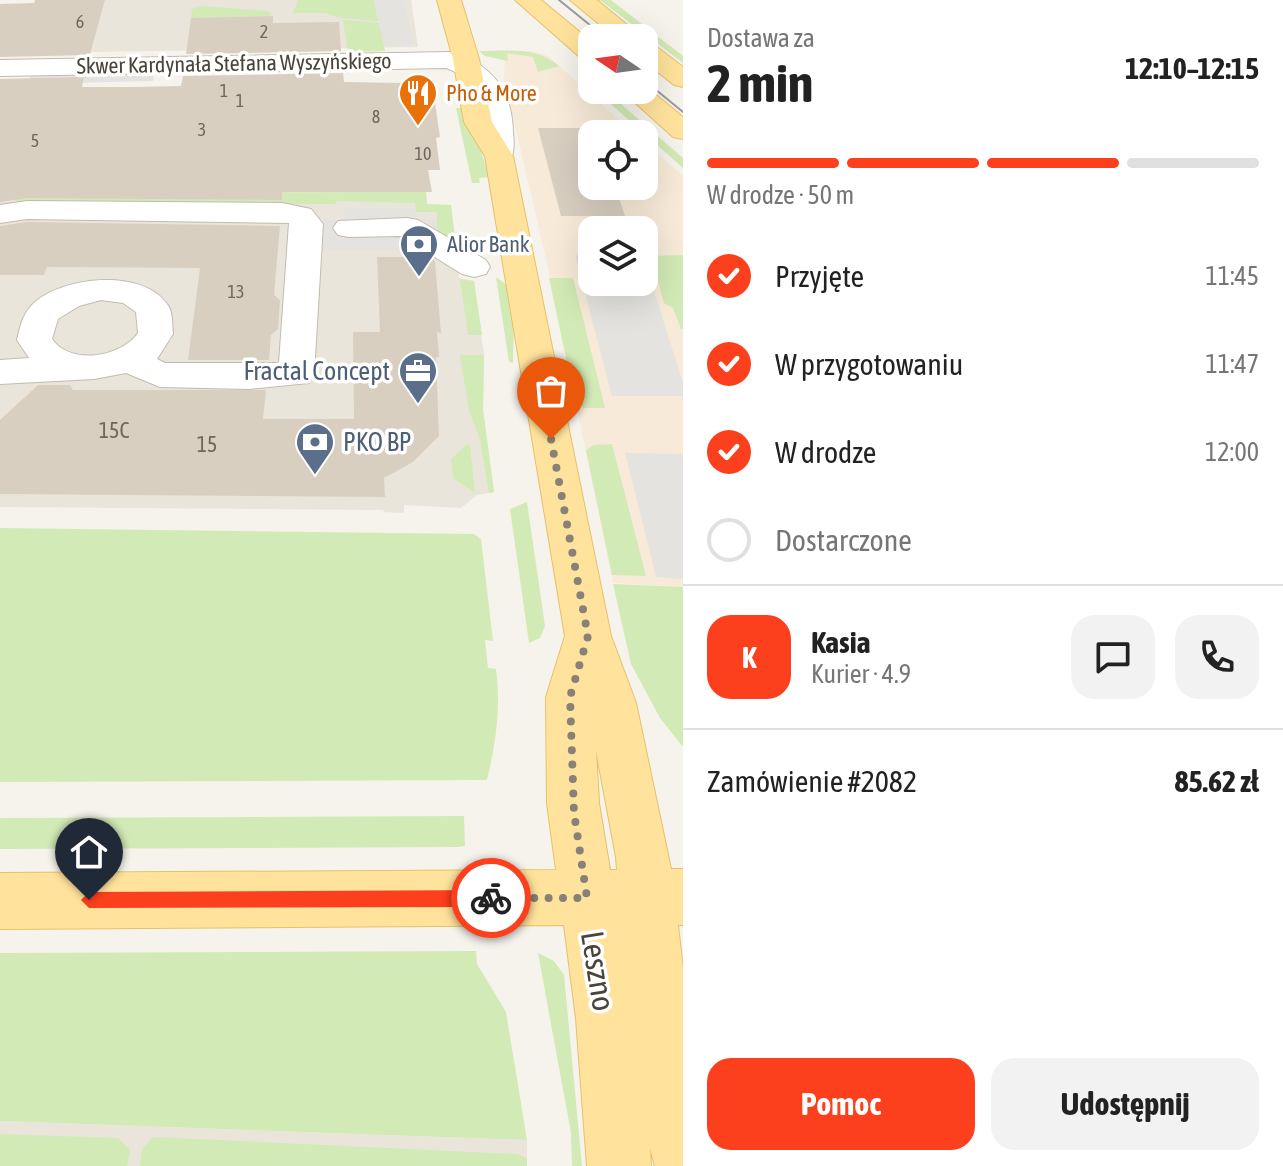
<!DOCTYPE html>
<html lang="pl">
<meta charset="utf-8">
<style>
body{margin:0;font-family:"Asap Condensed",sans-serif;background:#f2f2f2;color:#222;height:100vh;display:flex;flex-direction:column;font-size:30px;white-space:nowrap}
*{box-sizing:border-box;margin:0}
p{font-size:26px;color:#767676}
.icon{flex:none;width:44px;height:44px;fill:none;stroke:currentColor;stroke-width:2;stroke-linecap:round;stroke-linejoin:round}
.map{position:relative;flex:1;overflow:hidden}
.details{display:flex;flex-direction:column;background:#fff;width:600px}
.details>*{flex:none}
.needle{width:52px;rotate:283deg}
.fabs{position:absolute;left:578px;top:24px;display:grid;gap:16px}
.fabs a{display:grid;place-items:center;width:80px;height:80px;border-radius:16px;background:#fff;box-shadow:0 8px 32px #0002;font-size:40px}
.pin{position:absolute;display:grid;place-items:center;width:68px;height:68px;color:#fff;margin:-82px -34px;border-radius:50% 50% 50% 0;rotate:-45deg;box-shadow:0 0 8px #0007}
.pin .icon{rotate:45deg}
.courier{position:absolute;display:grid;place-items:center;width:80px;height:80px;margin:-40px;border:6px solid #fc3f1d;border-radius:50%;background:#fff;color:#222;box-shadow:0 2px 10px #0007}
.headline em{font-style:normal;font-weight:700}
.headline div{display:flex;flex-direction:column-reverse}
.headline{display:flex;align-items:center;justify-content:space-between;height:136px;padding:0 24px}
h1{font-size:52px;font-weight:700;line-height:60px}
.bar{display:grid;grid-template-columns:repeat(4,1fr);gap:12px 8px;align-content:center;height:96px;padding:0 24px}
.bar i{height:10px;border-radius:6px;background:#e0e0e0}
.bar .on{background:#fc3f1d}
.bar p{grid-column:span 4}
.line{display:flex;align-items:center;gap:20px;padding:0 24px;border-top:2px solid #e0e0e0}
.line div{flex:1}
.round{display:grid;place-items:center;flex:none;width:84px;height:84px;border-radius:24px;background:#f2f2f2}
ol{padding:0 24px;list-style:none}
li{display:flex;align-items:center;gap:24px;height:88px}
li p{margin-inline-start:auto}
li .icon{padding:8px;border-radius:50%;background:#fc3f1d;color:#fff;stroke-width:4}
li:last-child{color:#767676}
li i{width:44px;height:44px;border:4px solid #e0e0e0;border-radius:50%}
.cta{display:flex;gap:16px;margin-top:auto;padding:16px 24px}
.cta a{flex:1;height:92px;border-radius:24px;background:#fc3f1d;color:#fff;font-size:32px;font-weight:700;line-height:92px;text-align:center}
.cta a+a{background:#f2f2f2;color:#222}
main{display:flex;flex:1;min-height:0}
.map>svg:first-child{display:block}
</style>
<main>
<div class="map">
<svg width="683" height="1166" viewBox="0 0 683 1166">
<rect width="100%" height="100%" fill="#f6f3ec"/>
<path fill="#eae5da" d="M105 0H411L418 47 91 52Z
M214 86 343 192H426L427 204 451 205 459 278 474 281 484 355 483 410 494 492 477 495 461 508 404 505V513L384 512 383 510 0 507V90Z
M0 1121 527 1140V1166H0Z"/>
<path fill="#f7ead8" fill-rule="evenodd" d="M505 51H533L548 56 635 134H592V186H644V142L683 176V587L613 583 545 254 504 79ZM592 230H644V282H592Z"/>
<path fill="#d2eab5" d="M298 0H374L378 21 341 18 325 13H293Z
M600 0H611L683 56V63Z
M202 6 267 11 271 13V16L191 18 192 9Z
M343 20 379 23 385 51 352 52 347 48Z
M479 51C508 51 536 46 559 66L538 72 533 57 507 53 508 61 485 56Z
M595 90H605L683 158V168Z
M456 108H468L489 177 479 178 480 183H472Z
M426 192 427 204 451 205 456 247 437 236V212H416L415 203 336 201 335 204H15L18 193Z
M683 255V329H681L673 308 664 303 651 256Z
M496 277 508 286 514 325 513 363 509 362Z
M549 278H573L605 408H584L576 405Z
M460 279 474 281 482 335H468Z
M460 355H484L483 410 494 492 489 493 480 439 469 411Z
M467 444 470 445 475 493 453 478 451 459Z
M612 444 646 576 612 575 586 450 594 445Z
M527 502 545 626 540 638 529 643 510 509Z
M0 528 474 534 481 539 493 641 485 640 488 668 496 669C501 708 496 742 487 780L0 782Z
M613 584 683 587V747L660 718 631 664Z
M464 816 465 846 457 847 0 849V818Z
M476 951 477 964 506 1012 527 1140 0 1121V953Z
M538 953 554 961 564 975 582 1166H572L571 1133Z
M0 1134 118 1138 130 1150 127 1166H0Z
M153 1137 517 1154 527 1158V1166H140L142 1150Z"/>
<path fill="#e5e3e0" d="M374 0H404L414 45 384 46Z
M155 71 153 81 28 84 32 73Z
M344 208H416L418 220H437V236H412L413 250H322L323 220H343Z
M575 255 592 256V282H644V259L683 383V396H612Z
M625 453 683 454V579L656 577Z"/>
<path fill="#d8cfc1" d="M35 0H105L90 55 0 57V4L34 3Z
M273 16V23L339 22 341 51 186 54 191 18Z
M343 73 344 82 404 83 405 91H427L428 96H434L440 137 436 138 440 170H428L432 192H282V200L27 198 0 202V79L84 77 82 87H134L181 86 183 76Z
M538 128H595L597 134H592V186H615L625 216H561Z
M27 222 280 226 274 295 280 300 278 329 271 335 269 360H188L200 268 47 267 44 275H0V226Z
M377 257H429L435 261 441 333 437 332 439 357H436L439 436 413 462 384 478 385 497 0 494V420L38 385H70L73 390H266L263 419H354L353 332H380Z"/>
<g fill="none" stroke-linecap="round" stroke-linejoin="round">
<defs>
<path id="minor" d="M449 52C491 63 512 89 513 132 514 143 515 153 509 162L499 165 489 162C483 154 485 147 485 138 486 105 480 80 446 68L0 76V60Z
M27 201 282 203 311 209 323 224 314 374 309 383 249 389 160 387 126 373 94 379 0 384V360L29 358 17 340C20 327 22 316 31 306 59 276 142 268 167 304 173 311 172 324 173 334L157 359 165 363H279L289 223 27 219 0 223V205ZM101 300 123 303 136 312 138 333C121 357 71 366 52 339L58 319 79 306Z
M407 218 418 220 486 260 490 267 486 274 474 277 462 274 401 236 349 237 338 235 333 228 338 221Z"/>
<path id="major" d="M437 0H461L479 59 492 122 513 156 611 636 636 703 671 869H683V925H678L683 969V1166H655L650 1148 651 1166H587L576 1018 564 925 0 929V873L556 870 547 803 546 697 565 636 485 156 464 122 453 59ZM596 750 616 857 617 870H610L599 803Z
M515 0H541L592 42V63L583 60Z
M570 0H597L643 38H616Z
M644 42 653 44 683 67V87L674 85 644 61Z
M644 85 683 117V139L673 137 621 90H644Z"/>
</defs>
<use href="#minor" stroke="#c2bbae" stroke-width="2"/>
<use href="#major" stroke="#e6c16a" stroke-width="2"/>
<use href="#minor" fill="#fff" fill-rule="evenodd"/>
<use href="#major" fill="#ffe39c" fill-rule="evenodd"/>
<path stroke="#9a9a9a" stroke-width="2" d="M559 0 606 38
M644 80 683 112"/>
</g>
<path fill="#fc3f1d" d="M491 890 499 898 491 907 89 908 81 900 89 892Z"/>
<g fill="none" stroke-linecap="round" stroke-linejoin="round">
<path stroke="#878178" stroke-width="8" stroke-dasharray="0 14.4" d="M491 898H587L574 813 570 697 588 636 551 439"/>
</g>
<defs>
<symbol id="restaurant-pin" viewBox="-11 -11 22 30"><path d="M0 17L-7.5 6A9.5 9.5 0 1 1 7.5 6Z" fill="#e8710a" stroke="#fff"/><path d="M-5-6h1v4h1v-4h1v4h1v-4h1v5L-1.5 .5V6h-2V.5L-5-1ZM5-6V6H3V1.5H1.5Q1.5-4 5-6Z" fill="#fff"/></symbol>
<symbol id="bank-pin" viewBox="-11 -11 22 30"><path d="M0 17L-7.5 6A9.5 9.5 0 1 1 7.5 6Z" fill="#5c6f8a" stroke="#fff"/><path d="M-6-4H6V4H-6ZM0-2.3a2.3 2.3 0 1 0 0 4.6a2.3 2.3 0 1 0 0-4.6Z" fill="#fff"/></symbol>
<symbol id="office-pin" viewBox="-11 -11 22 30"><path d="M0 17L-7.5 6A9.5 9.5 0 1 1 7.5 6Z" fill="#5c6f8a" stroke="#fff"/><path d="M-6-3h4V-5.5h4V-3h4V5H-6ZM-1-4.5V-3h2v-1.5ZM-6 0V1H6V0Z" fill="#fff"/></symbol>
</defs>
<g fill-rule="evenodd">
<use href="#restaurant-pin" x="396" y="71" width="44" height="60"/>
<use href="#bank-pin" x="397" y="222" width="44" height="60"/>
<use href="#office-pin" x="396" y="349" width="44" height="60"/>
<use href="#bank-pin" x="293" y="420" width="44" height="60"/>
</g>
<g text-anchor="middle" stroke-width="7" stroke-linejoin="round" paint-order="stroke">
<g font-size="18" fill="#6e675b">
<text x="80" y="28">6</text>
<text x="264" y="38">2</text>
<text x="224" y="97">1</text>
<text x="240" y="107">1</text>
<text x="376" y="123">8</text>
<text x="202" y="136">3</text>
<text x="35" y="147">5</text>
<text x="423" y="160">10</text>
<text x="236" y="298">13</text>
</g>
<g font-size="22" fill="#4b4439" stroke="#fff">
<text transform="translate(234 63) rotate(-1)" y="8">Skwer Kardynała Stefana Wyszyńskiego</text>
</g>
<g font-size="22" fill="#c56008" stroke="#fff" text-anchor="start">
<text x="446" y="101">Pho &amp; More</text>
</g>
<g font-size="22" fill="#4e5e75" stroke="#fff" text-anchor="start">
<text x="447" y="252">Alior Bank</text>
</g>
<g font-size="22" fill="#6e675b">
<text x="114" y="438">15C</text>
<text x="207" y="452">15</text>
</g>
<g font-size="26" fill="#4e5e75" stroke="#fff" text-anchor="end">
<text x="390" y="380">Fractal Concept</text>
<text x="343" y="451" text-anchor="start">PKO BP</text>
</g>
<g font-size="32" fill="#4b4439" stroke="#fff">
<text transform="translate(598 971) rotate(81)" y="11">Leszno</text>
</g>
</g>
</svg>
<div class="fabs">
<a><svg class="needle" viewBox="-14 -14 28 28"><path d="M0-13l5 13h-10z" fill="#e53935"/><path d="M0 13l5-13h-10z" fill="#767676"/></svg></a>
<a><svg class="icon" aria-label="locate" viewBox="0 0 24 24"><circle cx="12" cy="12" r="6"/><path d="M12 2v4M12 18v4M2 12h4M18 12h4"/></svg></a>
<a><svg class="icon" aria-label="layers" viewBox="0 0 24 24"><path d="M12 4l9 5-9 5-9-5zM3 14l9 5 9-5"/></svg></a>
</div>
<div class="pin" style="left:551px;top:439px;background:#ea580c"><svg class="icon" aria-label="bag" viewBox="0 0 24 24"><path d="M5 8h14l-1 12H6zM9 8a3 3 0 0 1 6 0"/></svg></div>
<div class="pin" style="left:89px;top:900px;background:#1f2937"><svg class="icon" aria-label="home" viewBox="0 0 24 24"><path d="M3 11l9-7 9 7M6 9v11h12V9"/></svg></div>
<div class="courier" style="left:491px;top:898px"><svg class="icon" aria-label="bike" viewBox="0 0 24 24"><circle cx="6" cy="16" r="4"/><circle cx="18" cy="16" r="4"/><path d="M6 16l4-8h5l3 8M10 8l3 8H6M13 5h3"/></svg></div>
</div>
<section class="details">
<div class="headline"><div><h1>2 min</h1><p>Dostawa za</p></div><em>12:10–12:15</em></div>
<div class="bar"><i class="on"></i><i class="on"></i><i class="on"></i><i></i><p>W drodze · 50 m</p></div>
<ol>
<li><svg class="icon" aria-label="check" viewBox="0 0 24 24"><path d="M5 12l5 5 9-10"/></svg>Przyjęte<p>11:45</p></li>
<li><svg class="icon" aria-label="check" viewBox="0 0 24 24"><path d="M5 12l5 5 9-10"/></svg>W przygotowaniu<p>11:47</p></li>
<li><svg class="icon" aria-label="check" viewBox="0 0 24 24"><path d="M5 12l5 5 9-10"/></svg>W drodze<p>12:00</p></li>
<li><i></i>Dostarczone</li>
</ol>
<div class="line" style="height:144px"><b class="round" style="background:#fc3f1d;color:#fff">K</b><div><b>Kasia</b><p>Kurier · 4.9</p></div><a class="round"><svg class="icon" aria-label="chat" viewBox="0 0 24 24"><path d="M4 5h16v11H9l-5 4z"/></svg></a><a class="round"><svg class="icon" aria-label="phone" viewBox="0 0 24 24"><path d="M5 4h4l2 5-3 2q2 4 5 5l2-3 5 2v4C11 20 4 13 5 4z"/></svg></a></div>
<div class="line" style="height:104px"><div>Zamówienie #2082</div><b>85.62 zł</b></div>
<div class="cta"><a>Pomoc</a><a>Udostępnij</a></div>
</section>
</main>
